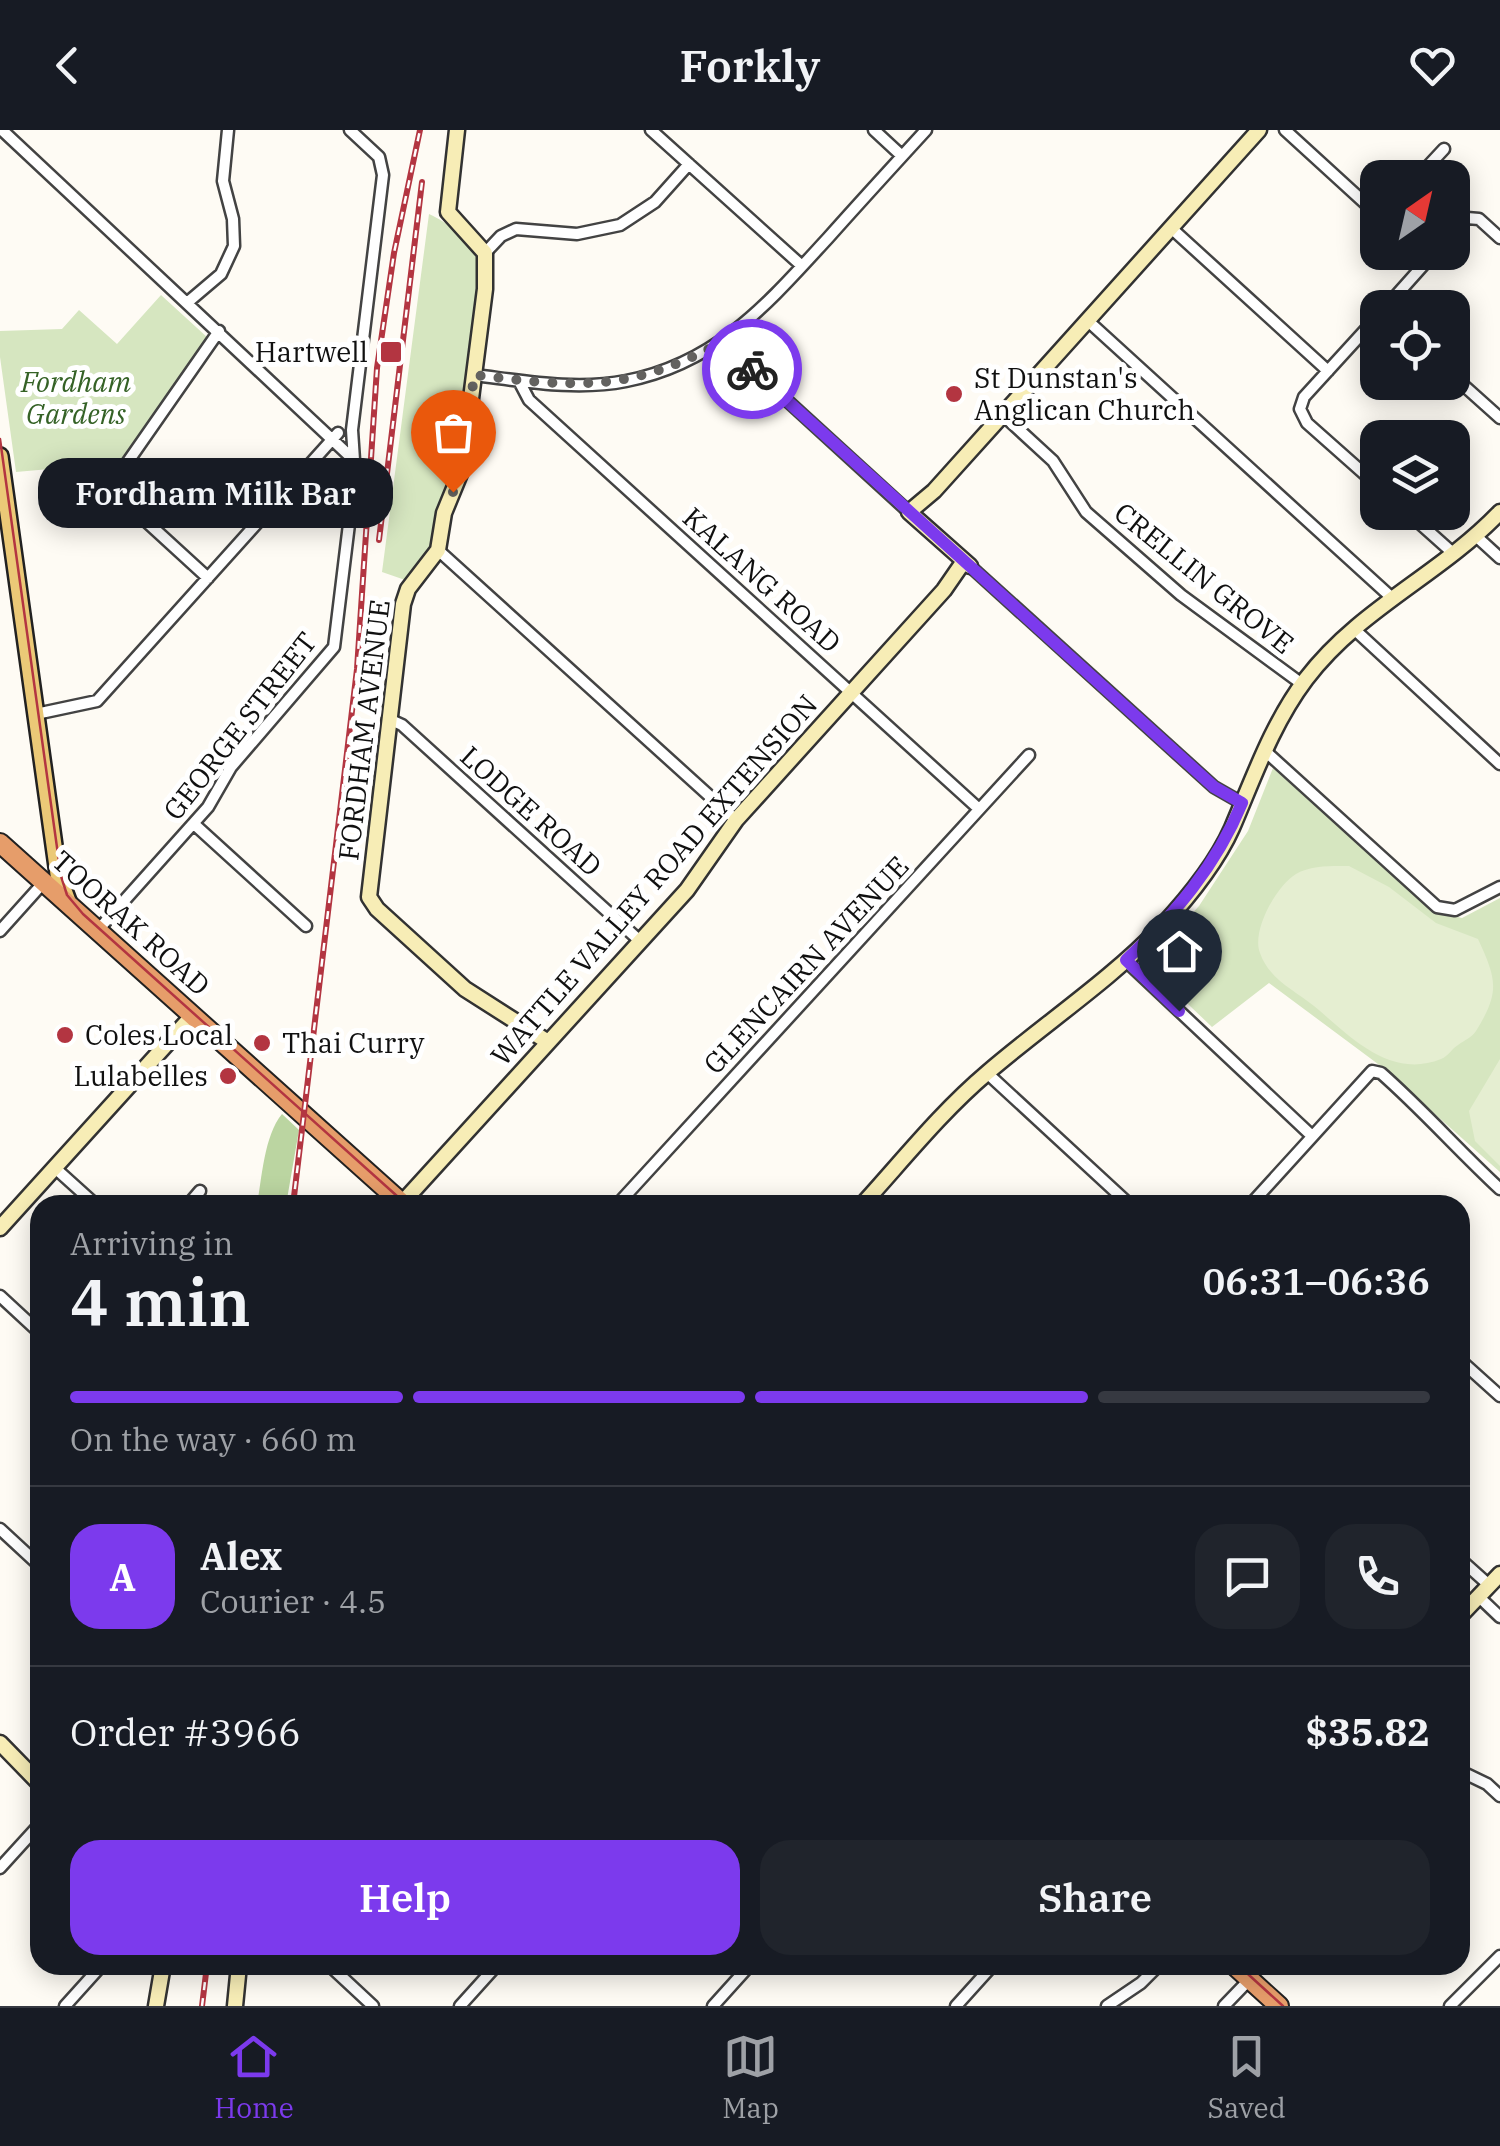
<!DOCTYPE html>
<meta charset="utf-8">
<style>
body{margin:0;font-family:"IBM Plex Serif",serif;background:#20242c;color:#f1f3f6;height:100vh;display:flex;flex-direction:column;font-size:38px;white-space:nowrap}
*{box-sizing:border-box;margin:0}
p{font-size:32px;color:#9ea1a6}
.icon{flex:none;width:55px;height:55px;fill:none;stroke:currentColor;stroke-width:2;stroke-linecap:round;stroke-linejoin:round}
.map{position:relative;flex:1;overflow:hidden}
.panel{position:absolute;left:30px;top:1065px;width:1440px;height:780px;display:flex;flex-direction:column;background:#171b24;border-radius:30px;box-shadow:0 5px 25px #0003}
.panel>*{flex:none}
.needle{width:65px;rotate:34deg}
.buttons{position:absolute;left:1360px;top:30px;display:grid;gap:20px}
.buttons a{display:grid;place-items:center;width:110px;height:110px;border-radius:20px;background:#171b24;box-shadow:0 5px 25px #0003;font-size:50px}
.pin{position:absolute;display:grid;place-items:center;width:85px;height:85px;color:#fff;margin:-102px -42px;border-radius:50% 50% 50% 0;rotate:-45deg;box-shadow:0 0 10px #0007}
.pin .icon{rotate:45deg}
.courier{position:absolute;display:grid;place-items:center;width:100px;height:100px;margin:-50px;border:8px solid #7c3aed;border-radius:50%;background:#fff;color:#222;box-shadow:0 2px 12px #0007}
.bubble{position:absolute;height:70px;border-radius:30px;background:#171b24;box-shadow:0 5px 25px #0003;font-size:32px;font-weight:600;line-height:70px;text-align:center}
.summary em{font-style:normal;font-weight:600}
.summary div{display:flex;flex-direction:column-reverse}
.summary{display:flex;align-items:center;justify-content:space-between;height:170px;padding:0 40px}
h1{font-size:65px;font-weight:600;line-height:75px}
.bar{display:grid;grid-template-columns:repeat(4,1fr);gap:15px 10px;align-content:center;height:120px;padding:0 40px}
.bar i{height:12px;border-radius:8px;background:#363941}
.bar .active{background:#7c3aed}
.bar p{grid-column:span 4}
.line{display:flex;align-items:center;gap:25px;padding:0 40px;border-top:2px solid #363941}
.line div{flex:1}
.round{display:grid;place-items:center;flex:none;width:105px;height:105px;border-radius:30px;background:#20242c}
.primary-button{display:flex;gap:20px;margin-top:auto;padding:20px 40px}
.primary-button a{flex:1;height:115px;border-radius:30px;background:#7c3aed;color:#fff;font-size:40px;font-weight:600;line-height:115px;text-align:center}
.primary-button a+a{background:#20242c;color:#f1f3f6}
header{display:flex;justify-content:space-between;align-items:center;height:130px;padding:0 40px;background:#171b24;font-size:45px;font-weight:600}
.menu{display:flex;justify-content:space-around;align-items:center;height:140px;border-top:2px solid #363941;background:#171b24;font-size:28px;color:#9ea1a6}
.menu a{display:grid;justify-items:center;gap:5px}
.menu .active{color:#7c3aed}
.map>svg:first-child{display:block}
</style>
<header><svg class="icon" aria-label="back" viewBox="0 0 24 24"><path d="M15 5l-7 7 7 7"/></svg>Forkly<svg class="icon" aria-label="heart" viewBox="0 0 24 24"><path d="M12 20l-8-8c-3-5 5-10 8-4 3-6 11-1 8 4z"/></svg></header>
<div class="map">
<svg width="1500" height="1876" viewBox="0 0 1500 1876">
<rect width="100%" height="100%" fill="#fefbf4"/>
<path fill="#d6e6c0" d="M429 84C454 96 478 114 481 142L455 344 451 346 448 354 451 357 436 389V407L431 420 408 451 382 442Z
M161 165 208 208 109 346 103 362 72 337 16 342 0 227V201L62 199 79 180 117 214Z
M1273 638 1436 782 1462 788 1500 768V1042L1382 937 1269 853 1212 897 1146 834 1199 776 1248 701Z"/>
<path fill="#bbd5a1" d="M282 984 299 1000 286 1075H257C262 1048 264 1006 282 984Z"/>
<path fill="#e5eed1" d="M1349 736 1389 757 1436 793 1478 809C1497 850 1500 862 1476 901 1470 909 1466 909 1458 915 1451 919 1449 926 1441 929 1389 950 1349 905 1314 876 1294 860 1269 849 1260 823 1251 801 1277 755 1296 744 1311 735 1333 736 1349 736Z
M1500 929V1036L1475 1011 1469 981Z"/>
<g fill="none" stroke-linecap="round" stroke-linejoin="round">
<defs>
<path id="street" d="M2 0 354 330
M651 0 802 136
M874 0 902 26
M1285 0 1378 85
M1417 48 1444 19
M1170 97 1328 241
M1452 104 1467 88 1479 89 1500 108
M485 123 501 106 516 99 577 104 620 95 655 72 689 34
M188 172 221 144 234 116 233 89 223 51 228 0
M1385 178 1435 122
M1378 186 1304 267 1300 279 1307 293 1378 356
M1087 190 1391 467
M723 212 909 382
M474 245C524 251 576 261 626 251 718 233 768 173 828 108 860 72 893 36 926 0
M1452 245 1500 288
M519 251 529 270 979 679
M1003 285 1053 331 1086 382 1181 465 1302 554
M1407 382 1454 424
M1477 407 1500 428
M438 420 736 690
M971 437 1214 657 1242 673
M208 448 113 361 111 356 219 201
M1354 499 1500 634
M36 584 97 571 338 303
M389 589 402 595 640 811
M1264 620 1437 777 1455 780 1500 757
M194 694 306 796
M98 800 208 677 231 637 334 517 355 345 352 300 383 45 379 27 350 0
M0 801 44 752
M1126 831 1312 1006
M987 943 1130 1075
M55 1038 96 1075
M188 1075 200 1061
M617 1075 1029 625
M1250 1075 1372 941 1381 943C1423 980 1459 1021 1500 1059
M0 1166 40 1203
M1460 1230 1500 1266
M0 1399 40 1436
M1460 1429 1489 1455
M1478 1466 1500 1487
M1460 1641 1487 1654 1500 1666
M0 1738 40 1694
M329 1835 373 1876
M65 1876 102 1835
M460 1876 497 1835
M713 1876 750 1835
M956 1876 993 1835
M1107 1876 1141 1853 1159 1835
M1224 1876 1250 1849
M1450 1876 1500 1826"/>
<path id="secondary" d="M457 0 448 82 485 123V159L462 339 444 383 438 420 408 459 403 474 369 767 377 779 465 859 548 912
M970 436 909 382 934 361 1259 0
M402 1073 687 760 736 690 944 460 964 431
M862 1075C903 1030 941 982 987 943 1044 894 1109 851 1161 797 1188 768 1216 734 1232 698 1254 647 1272 594 1306 549 1360 478 1440 445 1500 382
M0 1098 193 885
M1460 1486 1500 1444
M0 1613 40 1654
M156 1876 163 1835
M235 1876 239 1835"/>
<path id="primary" d="M0 326 58 744 68 771"/>
<path id="highway" d="M0 713 404 1075
M1234 1835 1279 1876"/>
</defs>
<use href="#street" stroke="#434343" stroke-width="15"/>
<use href="#secondary" stroke="#323232" stroke-width="19"/>
<use href="#primary" stroke="#212121" stroke-width="20"/>
<use href="#highway" stroke="#212121" stroke-width="22"/>
<use href="#street" stroke="#fff" stroke-width="10"/>
<use href="#secondary" stroke="#f7edb6" stroke-width="14"/>
<use href="#primary" stroke="#ebc977" stroke-width="15"/>
<use href="#highway" stroke="#e69d6a" stroke-width="18"/>
<path stroke="#b33541" stroke-width="2.5" d="M0 309 61 746 67 765 83 784 407 1075
M1238 1835 1283 1876"/>
<defs>
<path id="rail" d="M379 410 422 52
M293 1075 357 539 377 238 394 123 420 0
M202 1876 207 1835"/>
</defs>
<use href="#rail" stroke="#b33541" stroke-width="6"/>
<use href="#rail" stroke="#fff" stroke-width="2.5" stroke-dasharray="8" stroke-linecap="butt"/>
</g>
<g fill="none" stroke-linecap="round" stroke-linejoin="round">
<path stroke="#636260" stroke-width="10" stroke-dasharray="0 18" d="M453 362 464 331 474 245C576 257 629 263 722 212L752 239"/>
<path stroke="#7c3aed" stroke-width="12" d="M752 239 1214 657 1242 673C1216 736 1175 784 1126 830L1179 881"/>
</g>
<g fill="#b33541" stroke="#fff" stroke-width="4">
<rect x="379" y="210" width="24" height="24" rx="5"/>
<circle cx="954" cy="264" r="10"/>
<circle cx="65" cy="905" r="10"/>
<circle cx="262" cy="913" r="10"/>
<circle cx="228" cy="946" r="10"/>
</g>
<g text-anchor="middle" stroke-width="10" stroke-linejoin="round" paint-order="stroke">
<g font-size="28" fill="#101010" stroke="#fff" text-anchor="start">
<text x="368" y="232" text-anchor="end">Hartwell</text>
<text x="974" y="258">St Dunstan's<tspan x="974" dy="32">Anglican Church</tspan></text>
<text x="85" y="915">Coles Local</text>
<text x="282" y="923">Thai Curry</text>
<text x="208" y="956" text-anchor="end">Lulabelles</text>
</g>
<g font-size="28" font-style="italic" fill="#356226" stroke="#fff">
<text x="76" y="262">Fordham<tspan x="76" dy="32">Gardens</tspan></text>
</g>
<g font-size="28" fill="#101010" stroke="#fff">
<text transform="translate(1204 448) rotate(39)" y="10">CRELLIN GROVE</text>
<text transform="translate(762 450) rotate(42)" y="10">KALANG ROAD</text>
<text transform="translate(240 596) rotate(-52)" y="10">GEORGE STREET</text>
<text transform="translate(364 600) rotate(-83)" y="10">FORDHAM AVENUE</text>
<text transform="translate(531 681) rotate(42)" y="10">LODGE ROAD</text>
<text transform="translate(654 750) rotate(-49)" y="10">WATTLE VALLEY ROAD EXTENSION</text>
<text transform="translate(131 793) rotate(42)" y="10">TOORAK ROAD</text>
<text transform="translate(806 835) rotate(-47)" y="10">GLENCAIRN AVENUE</text>
</g>
</g>
</svg>
<div class="buttons">
<a><svg class="needle" viewBox="-14 -14 28 28"><path d="M0-13l5 13h-10z" fill="#e53935"/><path d="M0 13l5-13h-10z" fill="#9ea1a6"/></svg></a>
<a><svg class="icon" aria-label="locate" viewBox="0 0 24 24"><circle cx="12" cy="12" r="6"/><path d="M12 2v4M12 18v4M2 12h4M18 12h4"/></svg></a>
<a><svg class="icon" aria-label="layers" viewBox="0 0 24 24"><path d="M12 4l9 5-9 5-9-5zM3 14l9 5 9-5"/></svg></a>
</div>
<div class="pin" style="left:453px;top:362px;background:#ea580c"><svg class="icon" aria-label="bag" viewBox="0 0 24 24"><path d="M5 8h14l-1 12H6zM9 8a3 3 0 0 1 6 0"/></svg></div>
<div class="pin" style="left:1179px;top:881px;background:#1f2937"><svg class="icon" aria-label="home" viewBox="0 0 24 24"><path d="M3 11l9-7 9 7M6 9v11h12V9"/></svg></div>
<div class="courier" style="left:752px;top:239px"><svg class="icon" aria-label="bike" viewBox="0 0 24 24"><circle cx="6" cy="16" r="4"/><circle cx="18" cy="16" r="4"/><path d="M6 16l4-8h5l3 8M10 8l3 8H6M13 5h3"/></svg></div>
<div class="bubble" style="left:38px;top:328px;width:355px">Fordham Milk Bar</div>
<section class="panel">
<div class="summary"><div><h1>4 min</h1><p>Arriving in</p></div><em>06:31–06:36</em></div>
<div class="bar"><i class="active"></i><i class="active"></i><i class="active"></i><i></i><p>On the way · 660 m</p></div>
<div class="line" style="height:180px"><b class="round" style="background:#7c3aed;color:#fff">A</b><div><b>Alex</b><p>Courier · 4.5</p></div><a class="round"><svg class="icon" aria-label="chat" viewBox="0 0 24 24"><path d="M4 5h16v11H9l-5 4z"/></svg></a><a class="round"><svg class="icon" aria-label="phone" viewBox="0 0 24 24"><path d="M5 4h4l2 5-3 2q2 4 5 5l2-3 5 2v4C11 20 4 13 5 4z"/></svg></a></div>
<div class="line" style="height:130px"><div>Order #3966</div><b>$35.82</b></div>
<div class="primary-button"><a>Help</a><a>Share</a></div>
</section>
</div>
<nav class="menu">
<a class="active"><svg class="icon" aria-label="home" viewBox="0 0 24 24"><path d="M3 11l9-7 9 7M6 9v11h12V9"/></svg>Home</a>
<a><svg class="icon" aria-label="map" viewBox="0 0 24 24"><path d="M3 6l6-2 6 2 6-2v14l-6 2-6-2-6 2zM9 4v14M15 6v14"/></svg>Map</a>
<a><svg class="icon" aria-label="saved" viewBox="0 0 24 24"><path d="M7 4h10v16l-5-4-5 4z"/></svg>Saved</a>
</nav>
